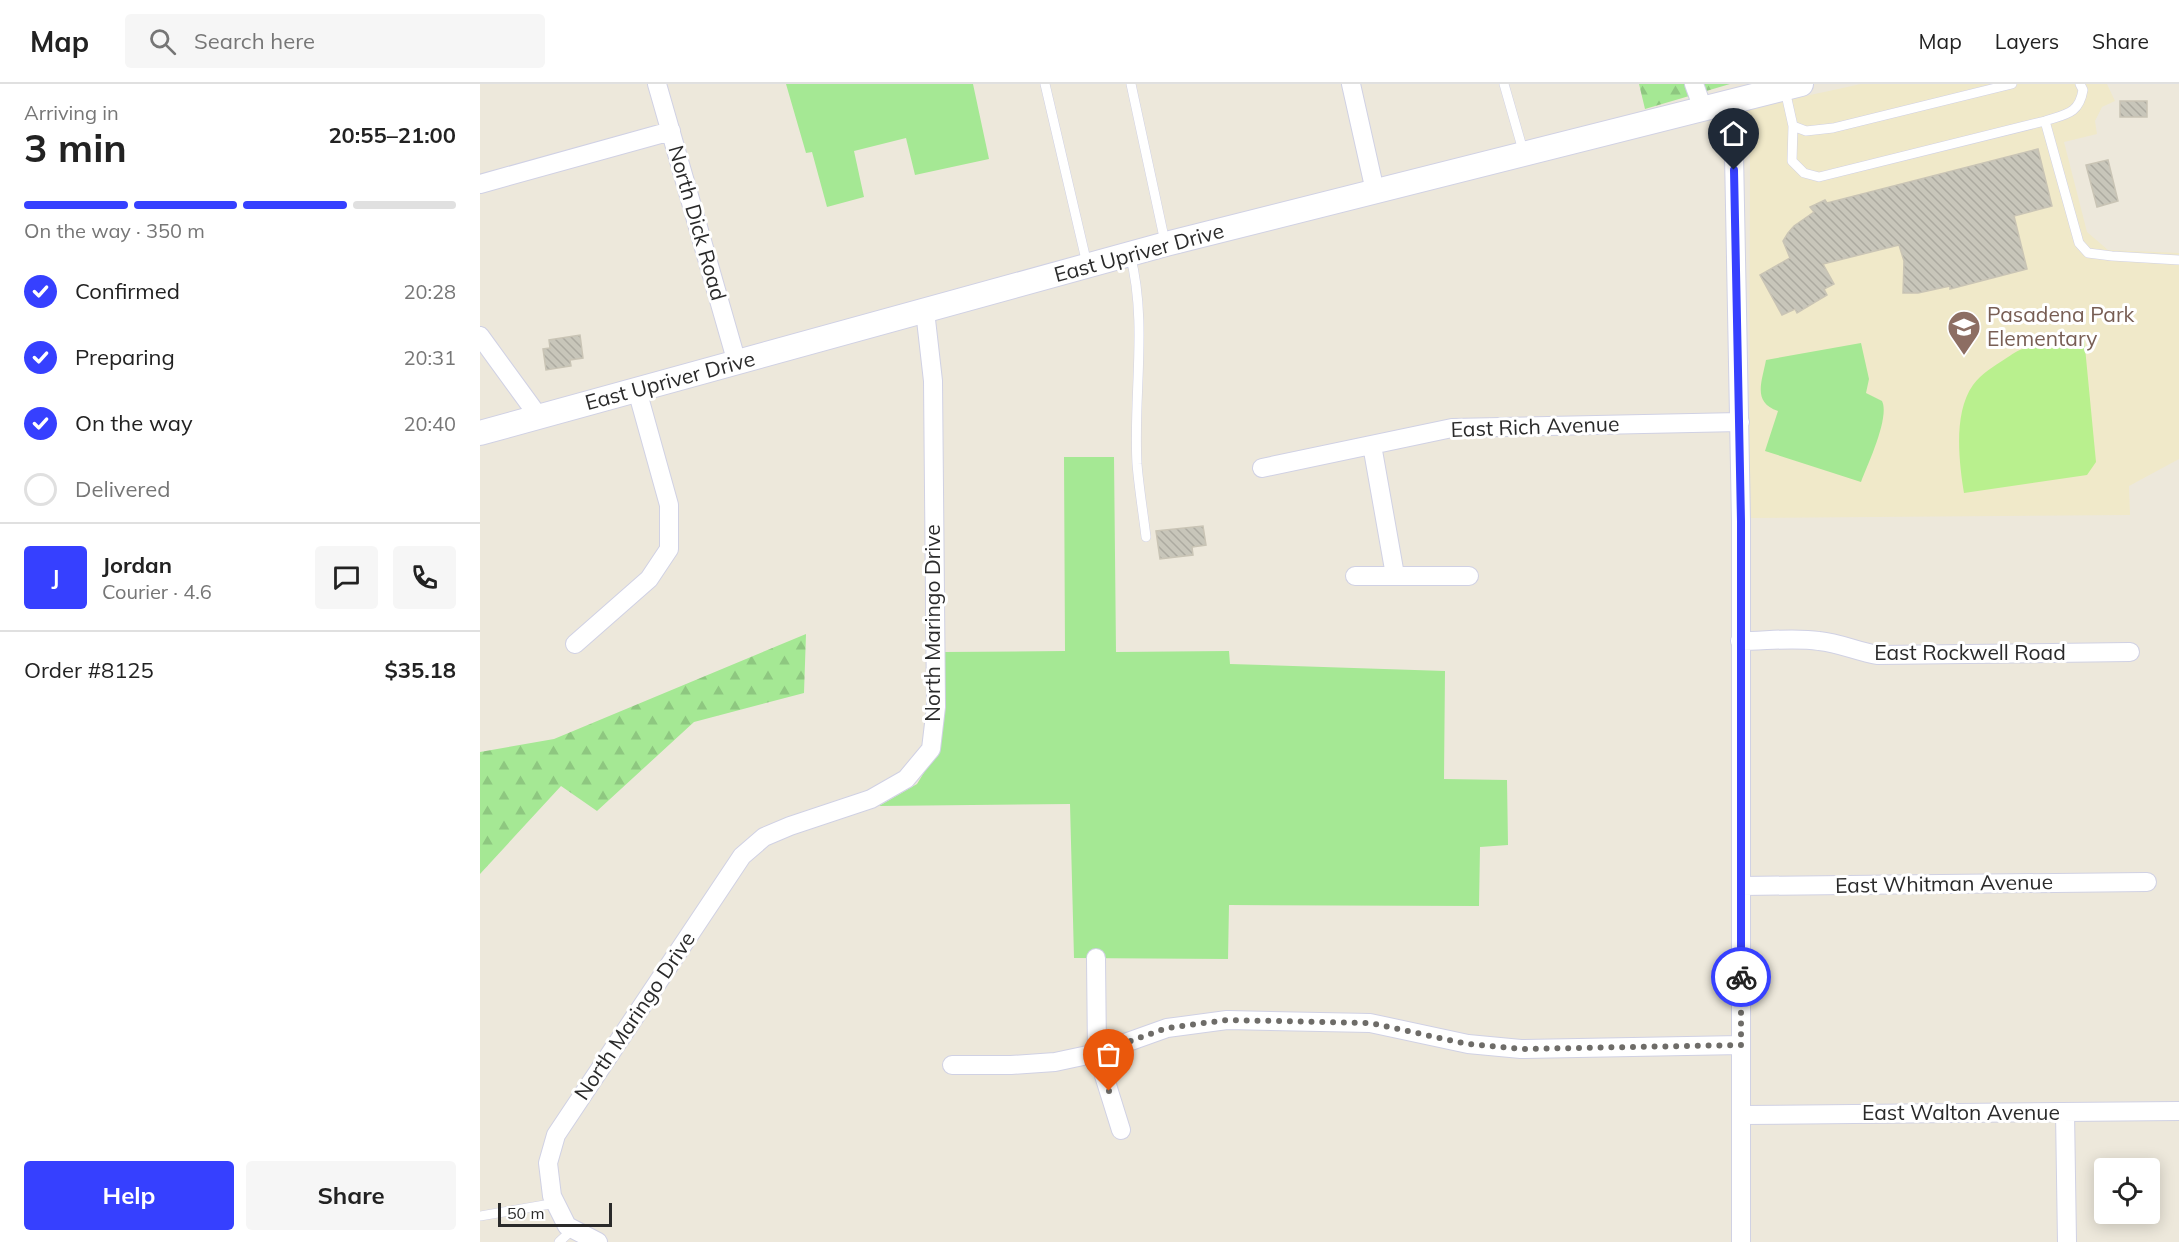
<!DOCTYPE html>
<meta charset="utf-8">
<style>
body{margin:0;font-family:Mulish,sans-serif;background:#f6f6f6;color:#222;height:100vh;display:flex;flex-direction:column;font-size:22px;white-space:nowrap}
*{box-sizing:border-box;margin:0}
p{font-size:20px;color:#767676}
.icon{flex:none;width:33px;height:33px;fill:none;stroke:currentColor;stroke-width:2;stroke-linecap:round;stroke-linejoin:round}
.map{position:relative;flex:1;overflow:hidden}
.drawer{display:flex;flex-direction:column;background:#fff;width:480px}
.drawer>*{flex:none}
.fabs{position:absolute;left:1614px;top:1074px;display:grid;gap:12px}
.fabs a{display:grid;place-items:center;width:66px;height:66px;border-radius:6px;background:#fff;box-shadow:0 3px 15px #0003;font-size:30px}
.scale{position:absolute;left:18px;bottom:15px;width:114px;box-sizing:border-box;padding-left:6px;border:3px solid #2a2a2a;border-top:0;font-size:16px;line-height:21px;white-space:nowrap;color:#2a2a2a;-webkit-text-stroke:4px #fff;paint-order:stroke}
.pin{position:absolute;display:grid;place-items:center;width:51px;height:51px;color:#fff;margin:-62px -26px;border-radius:50% 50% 50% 0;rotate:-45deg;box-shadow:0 0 6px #0007}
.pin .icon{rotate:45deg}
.courier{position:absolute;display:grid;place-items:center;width:60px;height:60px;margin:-30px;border:4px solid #3640ff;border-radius:50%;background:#fff;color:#222;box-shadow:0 2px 8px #0007}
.head em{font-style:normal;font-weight:700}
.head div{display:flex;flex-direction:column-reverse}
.head{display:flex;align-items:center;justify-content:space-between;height:102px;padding:0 24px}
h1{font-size:39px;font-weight:700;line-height:45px}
.bar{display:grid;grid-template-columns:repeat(4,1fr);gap:9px 6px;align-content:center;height:72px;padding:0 24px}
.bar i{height:8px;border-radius:4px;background:#e0e0e0}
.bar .active{background:#3640ff}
.bar p{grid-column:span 4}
.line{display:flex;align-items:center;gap:15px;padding:0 24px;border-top:2px solid #e0e0e0}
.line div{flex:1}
.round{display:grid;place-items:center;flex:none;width:63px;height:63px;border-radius:6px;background:#f6f6f6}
ol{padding:0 24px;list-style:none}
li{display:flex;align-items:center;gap:18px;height:66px}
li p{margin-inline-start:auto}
li .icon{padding:6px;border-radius:50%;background:#3640ff;color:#fff;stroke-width:4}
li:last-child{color:#767676}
li i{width:33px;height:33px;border:3px solid #e0e0e0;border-radius:50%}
.button{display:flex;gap:12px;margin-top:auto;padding:12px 24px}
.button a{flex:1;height:69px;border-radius:6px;background:#3640ff;color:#fff;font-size:24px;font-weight:700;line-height:69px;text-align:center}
.button a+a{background:#f6f6f6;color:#222}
header{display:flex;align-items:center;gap:36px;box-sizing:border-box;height:84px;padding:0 30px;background:#fff;border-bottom:2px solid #e0e0e0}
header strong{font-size:28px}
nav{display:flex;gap:33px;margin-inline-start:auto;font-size:21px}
.search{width:420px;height:54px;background:#f6f6f6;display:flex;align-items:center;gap:15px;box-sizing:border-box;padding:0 21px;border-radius:6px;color:#767676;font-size:22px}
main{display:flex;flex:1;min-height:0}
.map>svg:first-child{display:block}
</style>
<header>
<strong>Map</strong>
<div class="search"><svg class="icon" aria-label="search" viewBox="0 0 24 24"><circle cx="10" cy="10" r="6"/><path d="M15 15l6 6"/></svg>Search here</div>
<nav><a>Map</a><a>Layers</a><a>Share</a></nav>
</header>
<main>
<section class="drawer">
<div class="head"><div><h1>3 min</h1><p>Arriving in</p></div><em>20:55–21:00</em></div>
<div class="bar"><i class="active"></i><i class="active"></i><i class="active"></i><i></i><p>On the way · 350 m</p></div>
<ol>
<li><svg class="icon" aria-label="check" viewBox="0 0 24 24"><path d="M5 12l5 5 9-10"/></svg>Confirmed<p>20:28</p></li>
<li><svg class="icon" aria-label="check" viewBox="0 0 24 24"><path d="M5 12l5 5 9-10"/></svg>Preparing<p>20:31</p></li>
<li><svg class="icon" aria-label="check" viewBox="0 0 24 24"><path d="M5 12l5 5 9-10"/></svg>On the way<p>20:40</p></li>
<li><i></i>Delivered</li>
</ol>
<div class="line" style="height:108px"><b class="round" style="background:#3640ff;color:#fff">J</b><div><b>Jordan</b><p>Courier · 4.6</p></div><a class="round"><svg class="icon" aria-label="chat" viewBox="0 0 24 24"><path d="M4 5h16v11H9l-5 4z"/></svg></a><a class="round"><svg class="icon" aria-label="phone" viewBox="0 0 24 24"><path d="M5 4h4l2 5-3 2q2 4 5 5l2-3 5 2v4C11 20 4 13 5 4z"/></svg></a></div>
<div class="line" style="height:78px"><div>Order #8125</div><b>$35.18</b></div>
<div class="button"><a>Help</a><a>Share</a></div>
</section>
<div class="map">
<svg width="1699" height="1158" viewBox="0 0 1699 1158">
<defs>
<pattern id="forest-firs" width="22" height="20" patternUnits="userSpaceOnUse" patternTransform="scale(1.5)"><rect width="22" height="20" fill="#a5e894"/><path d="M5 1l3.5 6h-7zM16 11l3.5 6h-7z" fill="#8ec780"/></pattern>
<pattern id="building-back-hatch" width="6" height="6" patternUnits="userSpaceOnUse" patternTransform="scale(1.5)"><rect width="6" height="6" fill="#c8c6ba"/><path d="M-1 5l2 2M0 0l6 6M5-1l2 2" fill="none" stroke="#acaaa0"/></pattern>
</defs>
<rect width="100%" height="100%" fill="#ede8db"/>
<path fill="#f0e9c9" d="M1381 0H1627L1635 17 1622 23 1615 37 1617 50 1584 58 1607 148 1628 166 1699 169V375L1649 402 1650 431 1269 434 1270 73 1263 59 1261 26Z"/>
<path fill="#a5e894" d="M306 0H493L509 75 435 91 426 54 374 67 384 113 347 123 332 68 326 69Z
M1381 259 1389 295 1386 309 1402 317C1410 333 1388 380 1381 398L1285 367 1298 327C1272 318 1282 298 1286 276Z
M584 373H634L636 568 749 567 750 580 965 587 964 695 1027 696 1028 761 1000 763 999 822 749 821 748 875 594 874 590 720 399 722 437 700 454 672 464 628 465 568 585 567Z"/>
<path fill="url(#forest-firs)" d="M1159 0H1250L1165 25Z
M326 550 324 609 214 638 117 727 81 702 0 790V668L74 655Z"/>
<path fill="#b9f08e" d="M1604 253 1616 378 1607 391 1484 409C1479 378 1473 329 1493 301 1501 290 1514 282 1525 275 1531 271 1538 266 1545 264 1564 257 1585 256 1604 253Z"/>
<path fill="url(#building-back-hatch)" stroke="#c9c4b5" stroke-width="1.5" d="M1640 17H1667V33H1640Z
M1558 65 1572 122 1534 132 1547 185 1470 205V202L1438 209H1423L1424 177 1419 161 1343 180 1354 200 1344 205 1347 211 1317 229 1315 225 1302 231 1280 191 1310 174 1303 157 1308 149 1314 142 1334 128 1330 123 1345 116 1347 119Z
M1628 76 1638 117 1617 123 1606 81Z
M100 251 103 274 90 276 91 282 66 286 63 265 70 264 69 256Z
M723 442 726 461 712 463 713 471 680 475 676 447Z"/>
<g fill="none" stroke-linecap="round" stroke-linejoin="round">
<defs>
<path id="service" d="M565 0 607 180
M651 0 685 158
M1024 0 1044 70
M1305 6 1313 42 1312 77 1324 89 1339 93 1565 37C1586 30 1599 30 1603 6L1600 0
M1565 37 1599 159 1608 169 1632 172 1699 176
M1313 42 1326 47 1353 44 1532 0
M650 170C668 239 653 310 657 380 659 404 663 428 666 453
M0 1132 76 1119
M79 1158 93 1145"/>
<path id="minor" d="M177 0 257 279
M871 0 895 107
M1214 0 1223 25
M1253 17 1261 437V1158
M0 100 191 47
M0 252 59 333
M892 361 915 491
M782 384 972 344 1260 338
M875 492H989
M1260 557C1286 557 1314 553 1339 557 1360 559 1378 568 1398 571L1650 568
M95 560 169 495 189 465V421L157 306
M1261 802 1667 798
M616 874 617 969 641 1046
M472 981H531L575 978 617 969 687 944 747 936 890 939 988 960 1041 965 1261 961
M1585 1028 1587 1158
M1262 1031 1699 1027
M118 1158 87 1142 72 1112 68 1079 76 1051 262 772 284 753 310 742 391 715 426 695 451 665 456 623 453 297 445 227"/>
<path id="secondary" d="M0 349 686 160 1321 0"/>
</defs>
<use href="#service" stroke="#d0d1e4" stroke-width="10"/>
<use href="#minor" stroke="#d0d1e4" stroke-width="20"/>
<use href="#secondary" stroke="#d0d1e4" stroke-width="26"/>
<use href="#service" stroke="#fff" stroke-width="9"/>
<use href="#minor" stroke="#fff" stroke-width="18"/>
<use href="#secondary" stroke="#fff" stroke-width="24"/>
</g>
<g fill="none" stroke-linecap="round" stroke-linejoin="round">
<path stroke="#6e6c68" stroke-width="6" stroke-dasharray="0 10.8" d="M629 1007 617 969 687 944 747 936 890 939 988 960 1041 965 1261 961V893"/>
<path stroke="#3640ff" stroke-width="8" d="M1254 86 1261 437V893"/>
</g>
<defs>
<symbol id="school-pin" viewBox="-11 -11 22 30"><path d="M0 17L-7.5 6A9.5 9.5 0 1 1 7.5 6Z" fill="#8d6e63" stroke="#fff"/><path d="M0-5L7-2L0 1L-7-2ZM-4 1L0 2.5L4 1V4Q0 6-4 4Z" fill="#fff"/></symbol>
</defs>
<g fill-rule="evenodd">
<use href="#school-pin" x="1465" y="224" width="38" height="52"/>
</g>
<g text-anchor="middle" stroke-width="6" stroke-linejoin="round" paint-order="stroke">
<g font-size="21" fill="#2a2a2a" stroke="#fff">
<text transform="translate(217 139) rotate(74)" y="7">North Dick Road</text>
<text transform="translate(659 169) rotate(-15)" y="7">East Upriver Drive</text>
<text transform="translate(190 297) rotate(-15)" y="7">East Upriver Drive</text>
<text transform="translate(1055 343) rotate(-2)" y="7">East Rich Avenue</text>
<text transform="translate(453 539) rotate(-90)" y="7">North Maringo Drive</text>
<text x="1490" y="576">East Rockwell Road</text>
<text transform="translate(1464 800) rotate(-1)" y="7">East Whitman Avenue</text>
<text transform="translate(155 932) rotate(-56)" y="7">North Maringo Drive</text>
<text x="1481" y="1036">East Walton Avenue</text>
</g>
<g font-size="21" fill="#785e54" stroke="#fff" text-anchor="start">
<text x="1507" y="238">Pasadena Park<tspan x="1507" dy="24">Elementary</tspan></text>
</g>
</g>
</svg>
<div class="fabs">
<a><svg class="icon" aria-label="locate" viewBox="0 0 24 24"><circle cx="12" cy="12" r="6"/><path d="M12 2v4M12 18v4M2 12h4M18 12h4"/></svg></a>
</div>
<div class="scale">50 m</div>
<div class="pin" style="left:629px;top:1007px;background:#ea580c"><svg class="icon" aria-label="bag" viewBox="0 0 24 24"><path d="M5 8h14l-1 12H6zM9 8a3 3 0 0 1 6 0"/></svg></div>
<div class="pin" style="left:1254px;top:86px;background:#1f2937"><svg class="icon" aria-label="home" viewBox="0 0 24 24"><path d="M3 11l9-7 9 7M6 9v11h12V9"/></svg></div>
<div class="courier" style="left:1261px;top:893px"><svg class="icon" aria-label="bike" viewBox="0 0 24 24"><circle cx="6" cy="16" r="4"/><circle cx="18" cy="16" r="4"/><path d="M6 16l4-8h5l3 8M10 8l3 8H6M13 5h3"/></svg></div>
</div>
</main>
